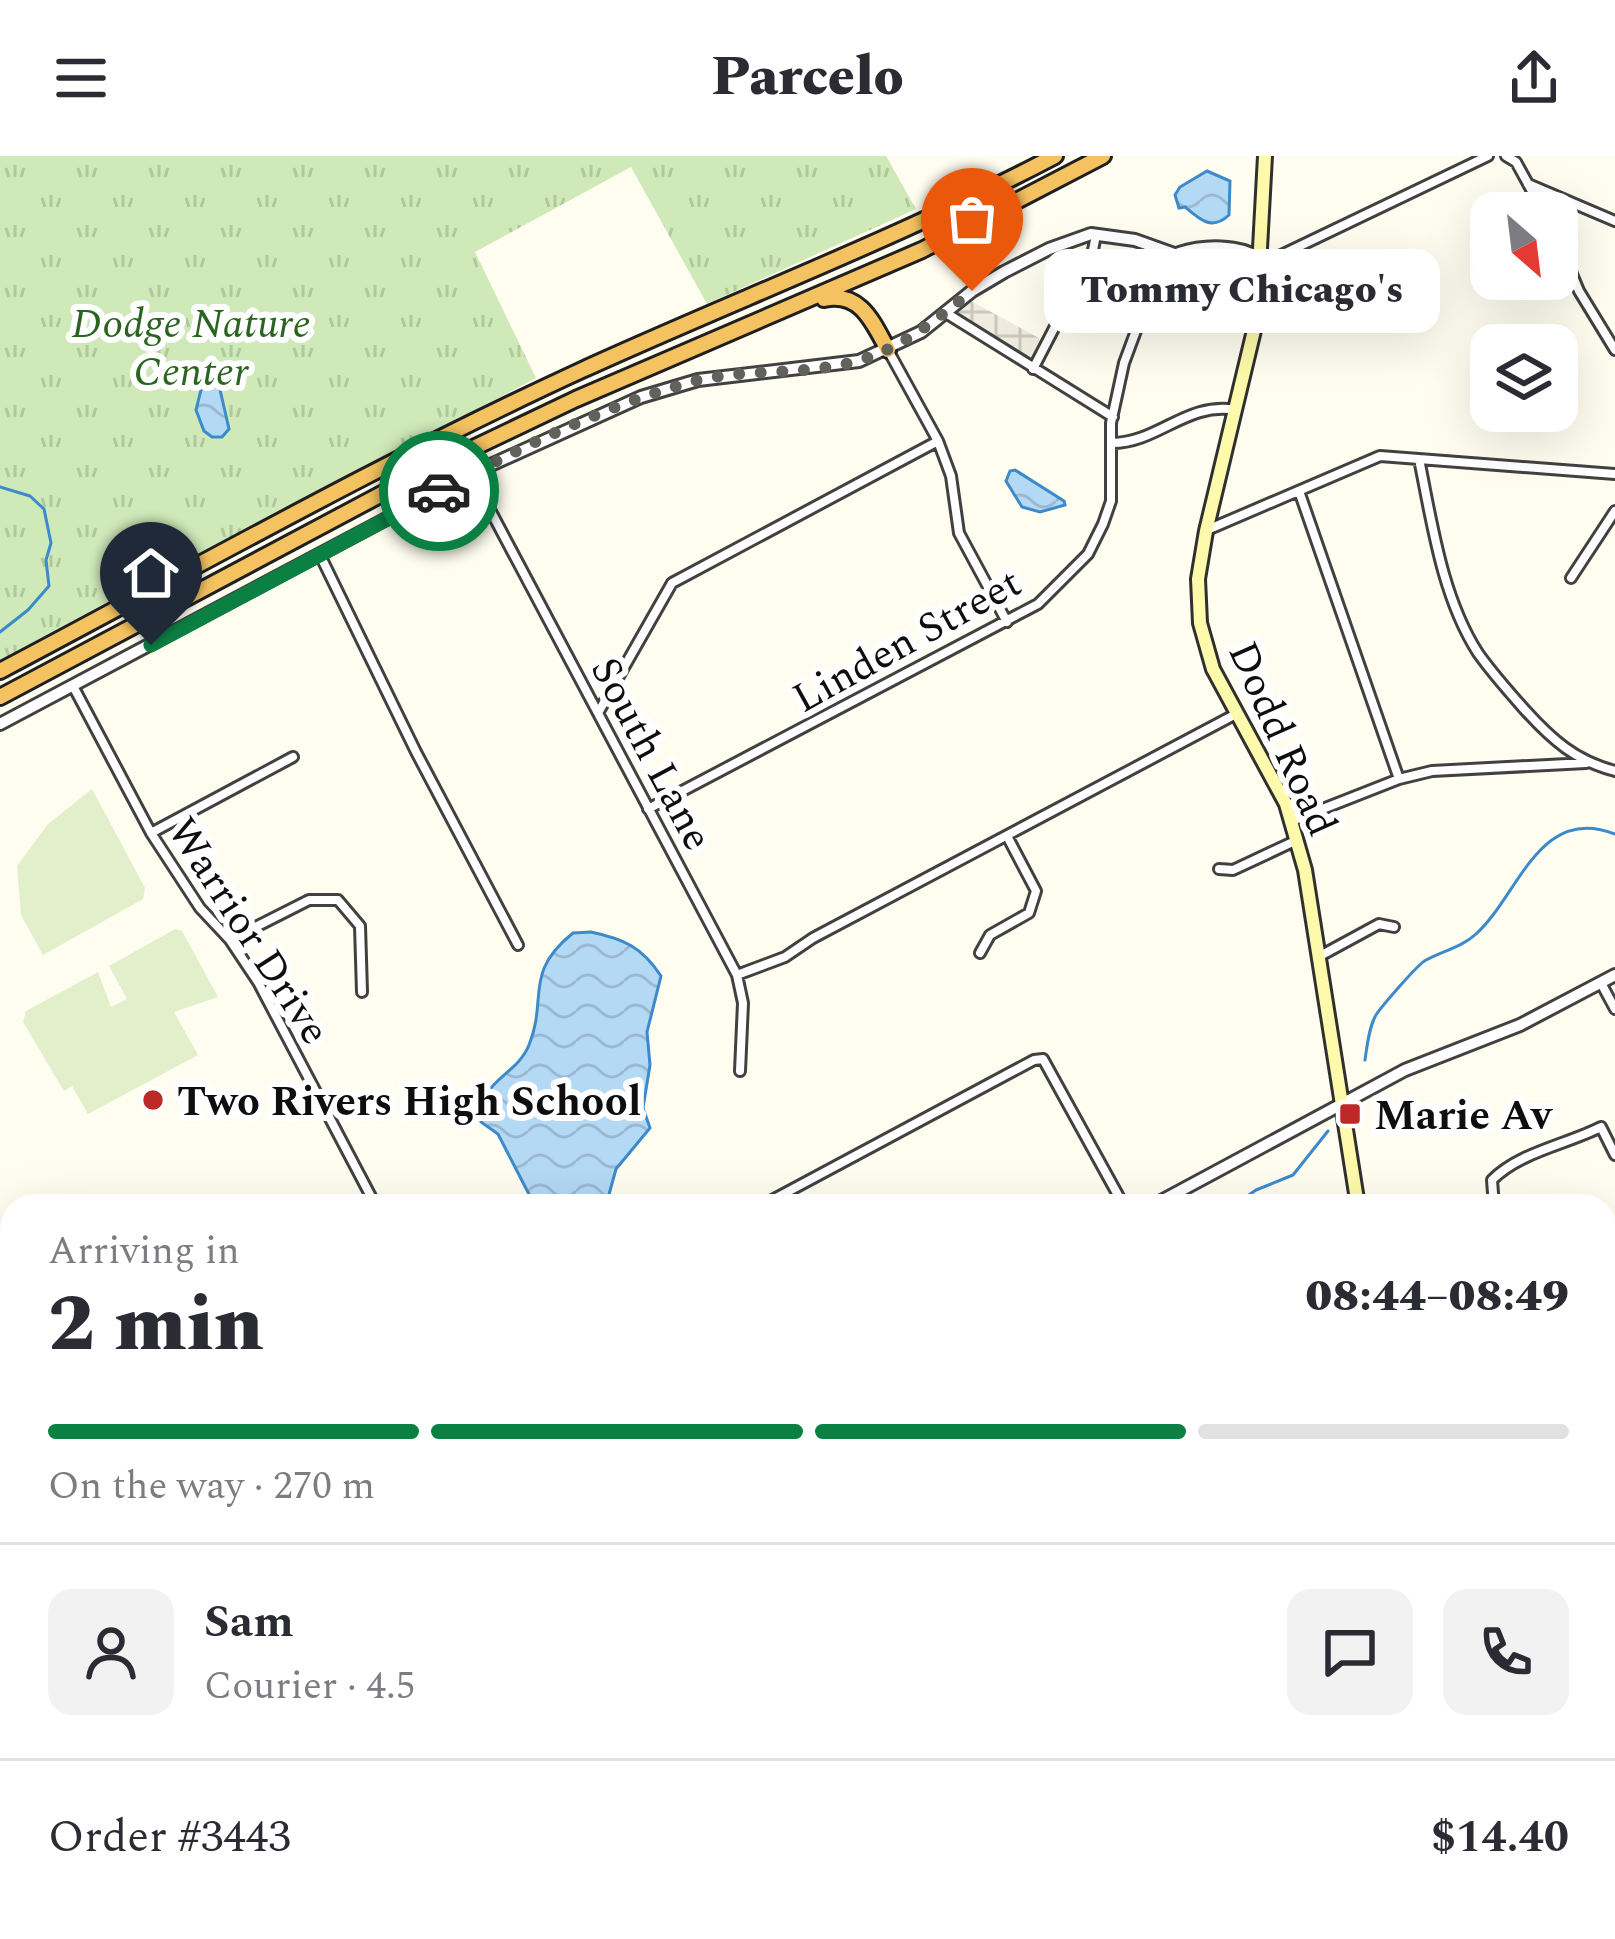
<!DOCTYPE html>
<meta charset="utf-8">
<style>
body{margin:0;font-family:Spectral,serif;background:#f2f2f3;color:#2b2b33;height:100vh;display:flex;flex-direction:column;font-size:45px;white-space:nowrap}
*{box-sizing:border-box;margin:0}
p{font-size:39px;color:#7c7c81}
.icon{flex:none;width:66px;height:66px;fill:none;stroke:currentColor;stroke-width:2;stroke-linecap:round;stroke-linejoin:round}
.map{position:relative;flex:1;overflow:hidden}
.drawer{position:absolute;left:0px;top:1038px;width:1617px;height:747px;display:flex;flex-direction:column;background:#fff;border-radius:36px 36px 0 0;box-shadow:0 12px 48px #0002}
.drawer>*{flex:none}
.needle{width:78px;rotate:152deg}
.tools{position:absolute;left:1470px;top:36px;display:grid;gap:24px}
.tools a{display:grid;place-items:center;width:108px;height:108px;border-radius:24px;background:#fff;box-shadow:0 12px 48px #0002;font-size:60px}
.pin{position:absolute;display:grid;place-items:center;width:102px;height:102px;color:#fff;margin:-123px -51px;border-radius:50% 50% 50% 0;rotate:-45deg;box-shadow:0 0 12px #0007}
.pin .icon{rotate:45deg}
.courier{position:absolute;display:grid;place-items:center;width:120px;height:120px;margin:-60px;border:9px solid #0b8043;border-radius:50%;background:#fff;color:#222;box-shadow:0 3px 15px #0007}
.bubble{position:absolute;height:84px;border-radius:24px;background:#fff;box-shadow:0 12px 48px #0002;font-size:39px;font-weight:800;line-height:84px;text-align:center}
.summary em{font-style:normal;font-weight:800}
.summary div{display:flex;flex-direction:column-reverse}
.summary{display:flex;align-items:center;justify-content:space-between;height:204px;padding:0 48px}
h1{font-size:78px;font-weight:800;line-height:90px}
.bar{display:grid;grid-template-columns:repeat(4,1fr);gap:18px 12px;align-content:center;height:144px;padding:0 48px}
.bar i{height:15px;border-radius:9px;background:#e1e1e2}
.bar .active{background:#0b8043}
.bar p{grid-column:span 4}
.line{display:flex;align-items:center;gap:30px;padding:0 48px;border-top:3px solid #e1e1e2}
.line div{flex:1}
.round{display:grid;place-items:center;flex:none;width:126px;height:126px;border-radius:24px;background:#f2f2f3}
header{display:flex;justify-content:space-between;align-items:center;height:156px;padding:0 48px;background:#fff;font-size:54px;font-weight:800}
.map>svg:first-child{display:block}
</style>
<header><svg class="icon" aria-label="menu" viewBox="0 0 24 24"><path d="M4 6h16M4 12h16M4 18h16"/></svg>Parcelo<svg class="icon" aria-label="share" viewBox="0 0 24 24"><path d="M12 15V3M7 8l5-5 5 5M5 13v7h14v-7"/></svg></header>
<div class="map">
<svg width="1615" height="1783" viewBox="0 0 1615 1783">
<defs>
<pattern id="park-tufts" width="24" height="20" patternUnits="userSpaceOnUse" patternTransform="scale(3)"><rect width="24" height="20" fill="#cfe9b9"/><path d="M3 7l-1-3M5 7V3M7 7l1-3M15 17l-1-3M17 17v-4M19 17l1-3" fill="none" stroke="#b1c79e"/></pattern>
<pattern id="plaza-grid" width="8" height="8" patternUnits="userSpaceOnUse" patternTransform="scale(3)"><rect width="8" height="8" fill="#efebde"/><path d="M0 4h8M4 0v8" fill="none" stroke="#ccc8bd"/></pattern>
<pattern id="water-waves" width="16" height="10" patternUnits="userSpaceOnUse" patternTransform="scale(3)"><rect width="16" height="10" fill="#b4d9f5"/><path d="M0 5q4-4 8 0t8 0" fill="none" stroke="#9ab9d1"/></pattern>
</defs>
<rect width="100%" height="100%" fill="#fffdef"/>
<path fill="#cfe9b9" d="M1615 1367V1537L1605 1542V1372Z"/>
<path fill="url(#park-tufts)" d="M0 0H886L916 53 707 148 631 11 475 96 536 222 0 505Z"/>
<path fill="#e1f0cb" d="M92 633 145 732 143 743 43 799 21 759 17 710 48 668Z
M175 773 182 775 218 841 174 856 198 899 88 958 72 930 64 935 23 866 26 855 98 816 111 851 127 843 109 810Z"/>
<path fill="url(#plaza-grid)" d="M971 145 1039 182 1041 188 1033 202 1027 203 958 163 956 156Z"/>
<path fill="url(#water-waves)" stroke="#3c8acc" stroke-width="3" d="M1207 15 1230 25 1229 59C1212 75 1200 64 1185 51L1179 52 1175 39 1180 31Z
M218 225 229 273 222 281H212L204 275 196 254 203 226Z
M1015 314 1064 345 1065 349 1040 356 1022 351 1006 325 1010 315Z
M591 776C624 783 642 791 661 820L647 876 650 909 643 952 650 972 616 1013 608 1042 586 1050H535L498 978 481 966C477 924 516 921 529 889 548 842 523 817 573 777Z"/>
<g fill="none" stroke-linecap="round" stroke-linejoin="round">
<path stroke="#3c8acc" stroke-width="3" d="M0 331 30 340 44 353 51 387 46 404 49 430 28 454 0 476
M1365 904C1367 890 1369 871 1376 859 1381 851 1418 808 1426 804 1443 795 1462 791 1476 778 1519 739 1539 648 1615 678
M1233 1050 1256 1034 1293 1019 1328 975"/>
<defs>
<path id="minor" d="M1506 0 1516 6 1544 57
M1528 28 1615 65
M1557 82 1579 135 1615 194
M1261 103 1279 100 1488 0
M946 157 1113 261
M888 194 938 285 951 320 959 377 1007 466
M1033 213 1092 99 1096 79
M1112 287C1158 287 1187 245 1236 254
M1419 303C1432 367 1442 441 1478 497 1492 517 1509 536 1525 554 1552 584 1576 605 1615 615
M471 318 737 819 743 847 740 915
M1299 335 1399 623
M1207 374 1380 300 1615 318
M320 399 416 596 518 789
M1571 422 1615 355
M73 530 151 677 200 752 230 784 258 826 376 1050
M598 557 672 427 938 285
M648 653 1038 448 1088 398 1103 368 1111 345V267L1124 207 1137 172 1179 97
M1292 665 1399 623 1432 615 1586 607
M151 677 293 601
M1219 713 1233 714 1297 684
M230 784 309 744H338L360 770 362 836
M980 797 990 779 1029 757 1036 735 1007 680
M1320 800 1379 768 1394 771
M737 819 785 801 813 782 1236 558
M1601 827 1615 853
M761 1050 1034 904 1043 903 1124 1050
M1494 1050 1492 1024C1520 996 1565 989 1601 971L1615 999
M1605 1195 1615 1176
M1605 1366 1615 1361
M1605 1636 1615 1630"/>
<path id="tertiary" d="M1179 97C1203 89 1240 88 1261 103
M0 568 471 318 641 241 698 224 859 205 921 176 972 135 1004 116 1049 93 1091 78 1135 84 1191 104 1247 109 1261 103
M1152 1050 1405 914 1520 869 1615 819
M0 1409 12 1432
M0 1667 12 1661
M193 1773 198 1783"/>
<path id="secondary" d="M1265 0 1256 166 1206 375 1198 423 1200 467 1213 513 1286 648 1305 714 1358 1050
M1506 1773 1507 1783"/>
<path id="trunk" d="M824 143C861 135 873 167 888 194
M0 515C193 413 384 305 582 214 740 142 901 81 1055 0
M0 541 423 316 576 243 922 94 1103 0"/>
</defs>
<use href="#minor" stroke="#414141" stroke-width="14"/>
<use href="#tertiary" stroke="#414141" stroke-width="16"/>
<use href="#secondary" stroke="#303030" stroke-width="18"/>
<use href="#trunk" stroke="#1f1f1f" stroke-width="20"/>
<use href="#minor" stroke="#fff" stroke-width="8"/>
<use href="#tertiary" stroke="#fff" stroke-width="10"/>
<use href="#secondary" stroke="#fefaab" stroke-width="12"/>
<use href="#trunk" stroke="#f4c260" stroke-width="14"/>
</g>
<g fill="none" stroke-linecap="round" stroke-linejoin="round">
<path stroke="#62625d" stroke-width="12" stroke-dasharray="0 21.6" d="M439 335C520 292 604 250 691 226 747 211 809 221 864 203 906 189 938 162 972 135"/>
<path stroke="#0b8043" stroke-width="15" d="M151 489 439 335"/>
</g>
<g fill="#bc2927" stroke="#fff" stroke-width="4.5">
<circle cx="153" cy="944" r="12"/>
<rect x="1338" y="946" width="24" height="24" rx="6"/>
</g>
<g text-anchor="middle" stroke-width="12" stroke-linejoin="round" paint-order="stroke">
<g font-size="42" font-style="italic" fill="#29651f" stroke="#fff">
<text x="191" y="181">Dodge Nature<tspan x="191" dy="48">Center</tspan></text>
</g>
<g font-size="42" fill="#0e0e0e" stroke="#fff">
<text transform="translate(906 483) rotate(-29)" y="15">Linden Street</text>
<text transform="translate(1284 582) rotate(66)" y="15">Dodd Road</text>
<text transform="translate(653 597) rotate(62)" y="15">South Lane</text>
<text transform="translate(250 774) rotate(57)" y="15">Warrior Drive</text>
</g>
<g font-size="42" font-weight="bold" fill="#0e0e0e" stroke="#fff" text-anchor="start">
<text x="177" y="959">Two Rivers High School</text>
<text x="1374" y="973">Marie Av</text>
</g>
</g>
</svg>
<div class="tools">
<a><svg class="needle" viewBox="-14 -14 28 28"><path d="M0-13l5 13h-10z" fill="#e53935"/><path d="M0 13l5-13h-10z" fill="#7c7c81"/></svg></a>
<a><svg class="icon" aria-label="layers" viewBox="0 0 24 24"><path d="M12 4l9 5-9 5-9-5zM3 14l9 5 9-5"/></svg></a>
</div>
<div class="pin" style="left:972px;top:135px;background:#ea580c"><svg class="icon" aria-label="bag" viewBox="0 0 24 24"><path d="M5 8h14l-1 12H6zM9 8a3 3 0 0 1 6 0"/></svg></div>
<div class="pin" style="left:151px;top:489px;background:#1f2937"><svg class="icon" aria-label="home" viewBox="0 0 24 24"><path d="M3 11l9-7 9 7M6 9v11h12V9"/></svg></div>
<div class="courier" style="left:439px;top:335px"><svg class="icon" aria-label="car" viewBox="0 0 24 24"><path d="M5 17H2v-5l4-1 3-4h7l3 4 3 1v5h-3M9 17h6M6 11h13"/><circle cx="7" cy="17" r="2"/><circle cx="17" cy="17" r="2"/></svg></div>
<div class="bubble" style="left:1044px;top:93px;width:396px">Tommy Chicago's</div>
<section class="drawer">
<div class="summary"><div><h1>2 min</h1><p>Arriving in</p></div><em>08:44–08:49</em></div>
<div class="bar"><i class="active"></i><i class="active"></i><i class="active"></i><i></i><p>On the way · 270 m</p></div>
<div class="line" style="height:216px"><a class="round"><svg class="icon" aria-label="person" viewBox="0 0 24 24"><circle cx="12" cy="8" r="4"/><path d="M4 21q1-7 8-7t8 7"/></svg></a><div><b>Sam</b><p>Courier · 4.5</p></div><a class="round"><svg class="icon" aria-label="chat" viewBox="0 0 24 24"><path d="M4 5h16v11H9l-5 4z"/></svg></a><a class="round"><svg class="icon" aria-label="phone" viewBox="0 0 24 24"><path d="M5 4h4l2 5-3 2q2 4 5 5l2-3 5 2v4C11 20 4 13 5 4z"/></svg></a></div>
<div class="line" style="height:156px"><div>Order #3443</div><b>$14.40</b></div>
</section>
</div>
